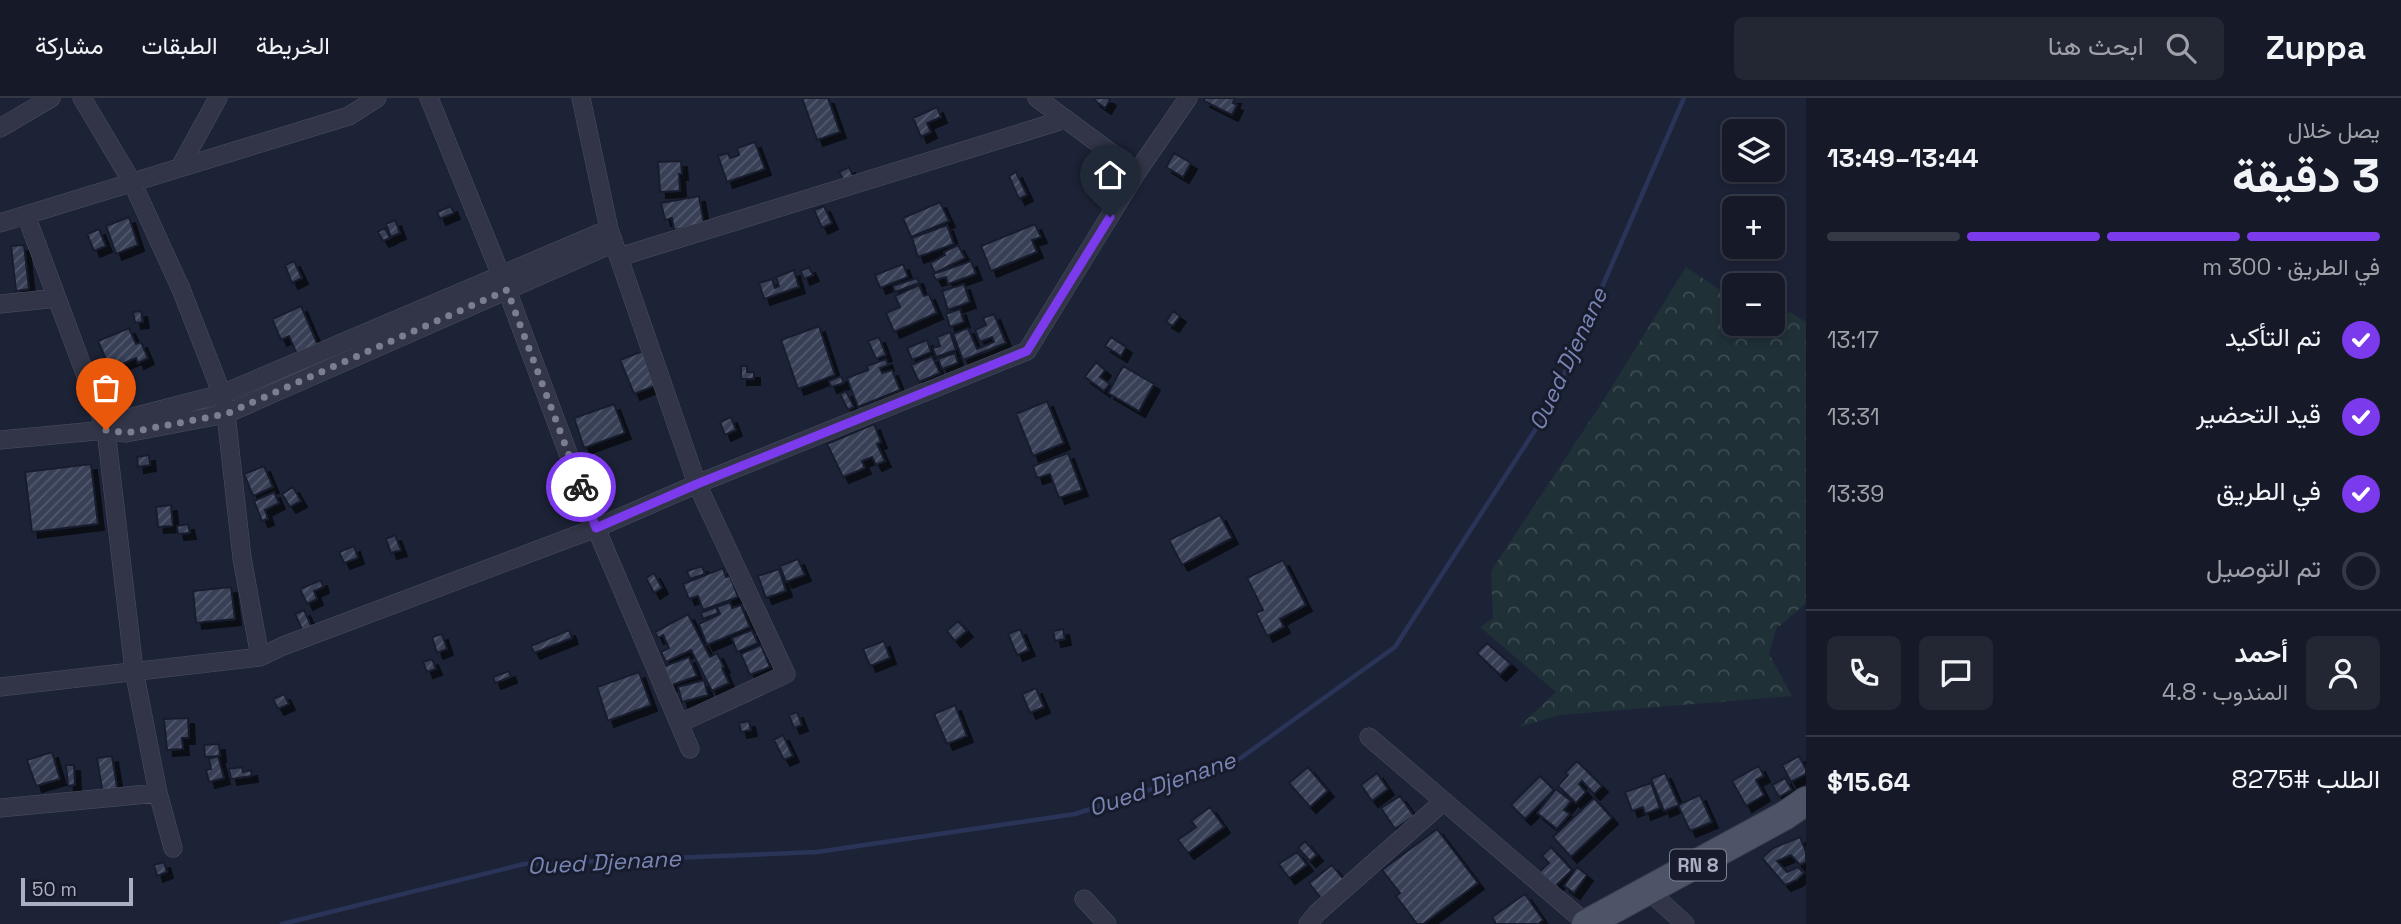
<!DOCTYPE html>
<html lang="ar">
<meta charset="utf-8">
<style>
body{margin:0;font-family:"Space Grotesk",Vazirmatn,sans-serif;background:#232734;color:#f1f3f6;direction:rtl;height:100vh;display:flex;flex-direction:column;font-size:26px;white-space:nowrap}
*{box-sizing:border-box;margin:0}
p{font-size:23px;color:#9ea1a8}
.icon{flex:none;width:38px;height:38px;fill:none;stroke:currentColor;stroke-width:2;stroke-linecap:round;stroke-linejoin:round}
.map{position:relative;flex:1;overflow:hidden;direction:ltr}
.drawer{display:flex;flex-direction:column;background:#161a28;width:595px}
.drawer>*{flex:none}
.tools{position:absolute;left:1722px;top:21px;display:grid;gap:14px}
.tools a{display:grid;place-items:center;width:63px;height:63px;border-radius:10px;background:#161a28;box-shadow:0 4px 10px #0003,0 0 0 2px #353845;font-size:35px}
.scale{position:absolute;left:21px;bottom:18px;width:112px;box-sizing:border-box;padding-left:7px;border:4px solid #aaafc4;border-top:0;font-size:19px;line-height:24px;white-space:nowrap;color:#aaafc4;-webkit-text-stroke:5px #171b2b;paint-order:stroke}
.pin{position:absolute;display:grid;place-items:center;width:60px;height:60px;color:#fff;margin:-72px -30px;border-radius:50% 50% 50% 0;rotate:-45deg;box-shadow:0 0 7px #0007}
.pin .icon{rotate:45deg}
.courier{position:absolute;display:grid;place-items:center;width:70px;height:70px;margin:-35px;border:5px solid #7c3aed;border-radius:50%;background:#fff;color:#222;box-shadow:0 2px 9px #0007}
.headline em{font-style:normal;font-weight:700}
.headline div{display:flex;flex-direction:column-reverse}
.headline{display:flex;align-items:center;justify-content:space-between;height:119px;padding:0 21px}
h1{font-size:46px;font-weight:700;line-height:52px}
.bar{display:grid;grid-template-columns:repeat(4,1fr);gap:10px 7px;align-content:center;height:84px;padding:0 21px}
.bar i{height:9px;border-radius:5px;background:#353845}
.bar .active{background:#7c3aed}
.bar p{grid-column:span 4}
.line{display:flex;align-items:center;gap:18px;padding:0 21px;border-top:2px solid #353845}
.line div{flex:1}
.round{display:grid;place-items:center;flex:none;width:74px;height:74px;border-radius:10px;background:#232734}
ol{padding:0 21px;list-style:none}
li{display:flex;align-items:center;gap:21px;height:77px}
li p{margin-inline-start:auto}
li .icon{padding:7px;border-radius:50%;background:#7c3aed;color:#fff;stroke-width:4}
li:last-child{color:#9ea1a8}
li i{width:38px;height:38px;border:4px solid #353845;border-radius:50%}
header{display:flex;align-items:center;gap:42px;box-sizing:border-box;height:98px;padding:0 35px;background:#161a28;border-bottom:2px solid #353845}
header strong{font-size:33px}
nav{display:flex;gap:38px;margin-inline-start:auto;font-size:24px}
.search{width:490px;height:63px;background:#232734;display:flex;align-items:center;gap:18px;box-sizing:border-box;padding:0 24px;border-radius:10px;color:#9ea1a8;font-size:26px}
main{display:flex;flex:1;min-height:0}
.map>svg:first-child{display:block}
</style>
<header>
<strong>Zuppa</strong>
<div class="search"><svg class="icon" aria-label="search" viewBox="0 0 24 24"><circle cx="10" cy="10" r="6"/><path d="M15 15l6 6"/></svg>ابحث هنا</div>
<nav><a>الخريطة</a><a>الطبقات</a><a>مشاركة</a></nav>
</header>
<main>
<section class="drawer">
<div class="headline"><div><h1>3 دقيقة</h1><p>يصل خلال</p></div><em>13:44–13:49</em></div>
<div class="bar"><i class="active"></i><i class="active"></i><i class="active"></i><i></i><p>في الطريق · 300 m</p></div>
<ol>
<li><svg class="icon" aria-label="check" viewBox="0 0 24 24"><path d="M5 12l5 5 9-10"/></svg>تم التأكيد<p>13:17</p></li>
<li><svg class="icon" aria-label="check" viewBox="0 0 24 24"><path d="M5 12l5 5 9-10"/></svg>قيد التحضير<p>13:31</p></li>
<li><svg class="icon" aria-label="check" viewBox="0 0 24 24"><path d="M5 12l5 5 9-10"/></svg>في الطريق<p>13:39</p></li>
<li><i></i>تم التوصيل</li>
</ol>
<div class="line" style="height:126px"><a class="round"><svg class="icon" aria-label="person" viewBox="0 0 24 24"><circle cx="12" cy="8" r="4"/><path d="M4 21q1-7 8-7t8 7"/></svg></a><div><b>أحمد</b><p>المندوب · 4.8</p></div><a class="round"><svg class="icon" aria-label="chat" viewBox="0 0 24 24"><path d="M4 5h16v11H9l-5 4z"/></svg></a><a class="round"><svg class="icon" aria-label="phone" viewBox="0 0 24 24"><path d="M5 4h4l2 5-3 2q2 4 5 5l2-3 5 2v4C11 20 4 13 5 4z"/></svg></a></div>
<div class="line" style="height:91px"><div>الطلب #8275</div><b>$15.64</b></div>
</section>
<div class="map">
<svg width="1806" height="826" viewBox="0 0 1806 826">
<defs>
<pattern id="park-crowns" width="20" height="18" patternUnits="userSpaceOnUse" patternTransform="scale(1.75)"><rect width="20" height="18" fill="#1f3037"/><path d="M2 6a3 3 0 1 1 6 0M12 15a3 3 0 1 1 6 0" fill="none" stroke="#3d4b52"/></pattern>
<pattern id="building-hatch" width="6" height="6" patternUnits="userSpaceOnUse" patternTransform="scale(1.75)"><rect width="6" height="6" fill="#394057"/><path d="M-1 1l2-2M0 6l6-6M5 7l2-2" fill="none" stroke="#53596e"/></pattern>
<filter id="shadow"><feDropShadow dx="6" dy="6" stdDeviation="0" flood-color="#0009"/></filter>
</defs>
<rect width="100%" height="100%" fill="#1d2336"/>
<path fill="url(#park-crowns)" d="M1686 169 1734 201V226H1773V220L1790 214 1806 224V505L1776 531 1769 556 1792 598 1560 617 1519 629 1556 594 1480 529 1493 520 1491 473 1601 306Z"/>
<g fill="none" stroke-linecap="round" stroke-linejoin="round">
<path stroke="#2a3459" stroke-width="4.5" d="M282 826 524 766 817 754 1075 716 1235 664 1395 549 1550 309 1684 0"/>
</g>
<path fill="url(#building-hatch)" stroke="#191d2d" stroke-width="2" filter="url(#shadow)" d="M802 0H828L840 34 817 42Z
M1095 0H1108L1110 2 1105 10 1094 2Z
M1205 0H1235L1233 5 1237 7 1232 17 1204 3Z
M937 9 941 19 927 25 931 34 921 39 913 20Z
M755 44 765 71 727 84 718 58 728 55 730 60 739 57 737 50Z
M1174 55 1191 65 1183 79 1166 69Z
M681 63 682 76H679L680 93 660 94 658 64Z
M849 69 855 82 846 86 839 74Z
M1016 74 1027 97 1019 101 1009 78Z
M699 98 704 126 674 132 672 120 665 122 661 105Z
M940 104 949 123 911 139 903 120Z
M451 108 454 115 440 121 437 114Z
M824 108 832 125 822 130 814 112Z
M129 119 138 147 116 156 106 128Z
M395 122 400 135 391 139 386 126Z
M1035 126 1041 139 1032 142 1037 154 991 173 981 148Z
M947 127 954 146 918 159 912 140Z
M385 130 390 140 383 143 378 134Z
M99 131 106 148 94 153 87 136Z
M24 147 29 191 16 193 11 148Z
M958 147 965 160 935 175 930 165 945 157 944 154Z
M294 163 302 180 292 185 285 167Z
M971 163 976 176 948 186 946 179 936 182 933 176Z
M903 166 908 179 880 190 875 177Z
M809 169 813 177 804 181 801 173Z
M794 172 799 189 764 201 759 185 772 181 775 190 779 188 776 179Z
M917 180 919 185 895 194 893 188Z
M964 186 970 204 948 212 942 193Z
M919 187 924 198 929 196 937 215 894 234 886 215 900 209 895 198Z
M301 208 320 252 299 261 289 238 281 242 272 221Z
M960 211 964 224 950 229 946 216Z
M141 213 143 224 135 225 133 214Z
M1173 213 1180 218 1173 228 1166 224Z
M994 216 1006 245 963 262 953 236 968 230 977 251 994 244 992 239 980 244 975 232 986 227 983 220Z
M819 228 835 277 798 291 781 242Z
M129 230 136 246 141 244 148 260 138 265 136 260 110 271 98 243Z
M950 234 956 252 936 259 933 250 940 248 937 239Z
M879 239 886 257 876 261 868 243Z
M1111 239 1126 249 1121 258 1105 248Z
M927 242 931 254 912 262 907 250Z
M648 251 662 285 634 296 620 262Z
M955 255 958 265 942 271 938 261Z
M932 258 940 275 919 284 911 267Z
M886 261 888 267 880 270 882 275 892 272 900 292 858 309 847 280 868 272 867 268Z
M1096 264 1105 272 1100 279 1110 286 1104 293 1085 279Z
M741 268H747V274H754V281H741Z
M1123 268 1154 286 1139 313 1108 295Z
M841 278 844 285 831 289 829 283Z
M846 293 854 309 848 312 840 296Z
M1047 303 1064 345 1033 358 1016 316Z
M614 306 625 335 584 350 574 320Z
M731 319 736 332 725 337 720 324Z
M874 326 881 344 877 346 885 363 876 367 872 359 862 363 865 370 843 379 827 346Z
M1068 355 1082 392 1059 400 1050 376 1037 380 1033 368Z
M149 357 150 367 138 369 137 359Z
M91 366 98 426 32 434 25 374Z
M264 368 273 389 253 398 244 376Z
M293 389 301 403 290 409 282 396Z
M274 394 279 405 265 412 268 421 262 423 254 403Z
M171 407 173 428 158 429 156 409Z
M1220 417 1232 440 1182 467 1169 442Z
M188 426 190 435 178 436 177 428Z
M395 437 401 452 391 455 386 441Z
M354 448 358 460 344 465 339 454Z
M798 461 805 477 786 484 780 468Z
M1283 462 1306 507 1280 521 1284 529 1267 538 1256 515 1263 512 1247 480Z
M702 468 705 476 690 481 687 473Z
M723 470 726 479 730 478 738 499 703 512 698 498 689 501 683 486Z
M779 471 786 493 766 500 758 478Z
M654 475 662 490 654 495 646 480Z
M321 482 323 489 314 493 317 501 307 506 300 491Z
M231 489 235 521 196 525 193 493Z
M730 504 732 510 741 507 750 529 707 547 699 526 720 516 717 509Z
M716 509 718 515 703 521 701 515Z
M304 512 313 532 304 536 295 516Z
M688 516 710 559 717 555 724 569 722 570 729 585 712 593 691 552 666 564 661 554 669 550 663 537 658 540 655 534Z
M958 523 967 533 955 543 947 533Z
M1020 531 1029 552 1017 557 1008 536Z
M1063 531 1065 541 1055 543 1053 533Z
M569 532 572 540 534 555 531 548Z
M752 532 758 545 737 554 732 540Z
M442 536 447 551 437 555 432 539Z
M884 543 890 560 870 568 863 551Z
M1487 545 1511 566 1500 577 1477 555Z
M761 547 770 569 750 577 741 556Z
M689 559 697 578 669 588 662 569Z
M432 561 436 571 427 574 423 564Z
M509 573 511 579 495 585 493 579Z
M639 574 651 607 608 623 597 589Z
M704 582 708 597 682 604 678 589Z
M1036 590 1044 609 1030 615 1022 596Z
M284 596 289 606 278 611 273 601Z
M955 607 967 638 947 646 934 616Z
M797 614 802 627 794 630 789 617Z
M188 620 189 640H182L183 651 167 652 164 621Z
M749 623 751 632 741 634 739 625Z
M783 637 793 658 784 662 774 642Z
M219 646 220 658 205 659 204 647Z
M52 654 60 681 36 688 27 662Z
M112 658 118 694 103 697 97 660Z
M218 658 224 680 209 684 206 672 211 671 209 661Z
M1799 658 1806 671V676L1791 684 1782 667Z
M1577 663 1602 688 1594 696 1582 683 1579 686 1586 694 1576 705 1558 688 1568 677 1565 675Z
M66 667H74L75 687 68 688Z
M1759 668 1764 678 1756 682 1764 697 1746 708 1732 683Z
M242 669 243 674 251 672 252 678 231 681 229 671Z
M1308 669 1328 693 1310 709 1289 685Z
M1377 675 1388 691 1372 703 1361 687Z
M1665 675 1679 707 1664 713 1651 681Z
M1540 678 1554 692 1525 721 1511 707Z
M1785 680 1792 692 1779 699 1772 687Z
M1651 685 1660 710 1645 716 1643 709 1632 713 1625 694Z
M1556 691 1571 703 1564 712 1570 716 1557 731 1537 715Z
M1700 697 1712 724 1690 733 1678 707Z
M1400 698 1414 718 1395 731 1381 710Z
M1594 700 1612 720 1571 759 1553 739Z
M1210 709 1224 729 1188 755 1178 742 1196 729 1191 723Z
M1437 731 1478 785 1423 826H1417L1396 798 1400 795 1382 772Z
M1800 739 1806 754V764L1800 767 1791 757 1777 763 1787 774 1798 769 1804 775 1797 782 1785 787 1762 760 1773 750Z
M1305 743 1317 757 1310 763 1298 750Z
M1551 749 1572 772 1552 791 1538 775 1549 765 1542 758Z
M1297 754 1307 767 1289 780 1279 766Z
M164 764 167 774 157 778 154 767Z
M1332 767 1344 782 1321 800 1309 785Z
M1577 769 1587 777 1574 795 1564 788Z
M1525 796 1543 822 1538 826H1496L1492 819Z"/>
<g fill="none" stroke-linecap="round" stroke-linejoin="round">
<defs>
<path id="street" d="M82 0 132 84 181 191 222 296 226 316 242 460 260 559
M429 0 507 192 596 430 690 651
M581 0 609 131 697 386 786 576 680 625
M1037 0 1137 74
M0 30 51 0
M180 69 218 0
M26 117 106 332 134 572 158 695 173 750
M0 125 349 18 377 0
M619 159 1066 21
M0 206 57 200
M106 332 121 322 222 296 609 131
M0 342 106 332 126 335 226 316 614 145
M0 589 260 559 283 548 596 430 697 386 1027 253 1137 74 1188 0
M1369 639 1587 826
M0 710 158 695
M1649 793 1685 826
M1084 801 1107 826
M1308 826 1317 815 1444 703"/>
<path id="primary" d="M1586 826 1784 718 1806 703"/>
</defs>
<use href="#street" stroke="#4b5062" stroke-width="19"/>
<use href="#primary" stroke="#3a3f50" stroke-width="30"/>
<use href="#street" stroke="#313547" stroke-width="18"/>
<use href="#primary" stroke="#4e5467" stroke-width="28"/>
</g>
<g fill="none" stroke-linecap="round" stroke-linejoin="round">
<path stroke="#797e92" stroke-width="7" stroke-dasharray="0 12.6" d="M106 332 126 335 226 316 507 192 581 389"/>
<path stroke="#7c3aed" stroke-width="9" d="M581 389 596 430 697 386 1027 253 1110 119"/>
</g>
<g text-anchor="middle" stroke-width="6" stroke-linejoin="round" paint-order="stroke">
<rect fill="#171b2b" stroke="#7e8396" stroke-width="2" x="1670" y="751.5" width="56" height="31" rx="5"/>
<g font-size="19" font-weight="bold" fill="#aaafc4">
<text x="1698" y="774">RN 8</text>
</g>
<g font-size="23" font-style="italic" fill="#7885b4" stroke="#171b2b">
<text transform="translate(1568 261) rotate(-65)" y="8">Oued Djenane</text>
<text transform="translate(1162 686) rotate(-19)" y="8">Oued Djenane</text>
<text transform="translate(604 764) rotate(-3)" y="8">Oued Djenane</text>
</g>
</g>
</svg>
<div class="tools">
<a><svg class="icon" aria-label="layers" viewBox="0 0 24 24"><path d="M12 4l9 5-9 5-9-5zM3 14l9 5 9-5"/></svg></a>
<a>+</a>
<a>−</a>
</div>
<div class="scale">50 m</div>
<div class="pin" style="left:106px;top:332px;background:#ea580c"><svg class="icon" aria-label="bag" viewBox="0 0 24 24"><path d="M5 8h14l-1 12H6zM9 8a3 3 0 0 1 6 0"/></svg></div>
<div class="pin" style="left:1110px;top:119px;background:#1f2937"><svg class="icon" aria-label="home" viewBox="0 0 24 24"><path d="M3 11l9-7 9 7M6 9v11h12V9"/></svg></div>
<div class="courier" style="left:581px;top:389px"><svg class="icon" aria-label="bike" viewBox="0 0 24 24"><circle cx="6" cy="16" r="4"/><circle cx="18" cy="16" r="4"/><path d="M6 16l4-8h5l3 8M10 8l3 8H6M13 5h3"/></svg></div>
</div>
</main>
